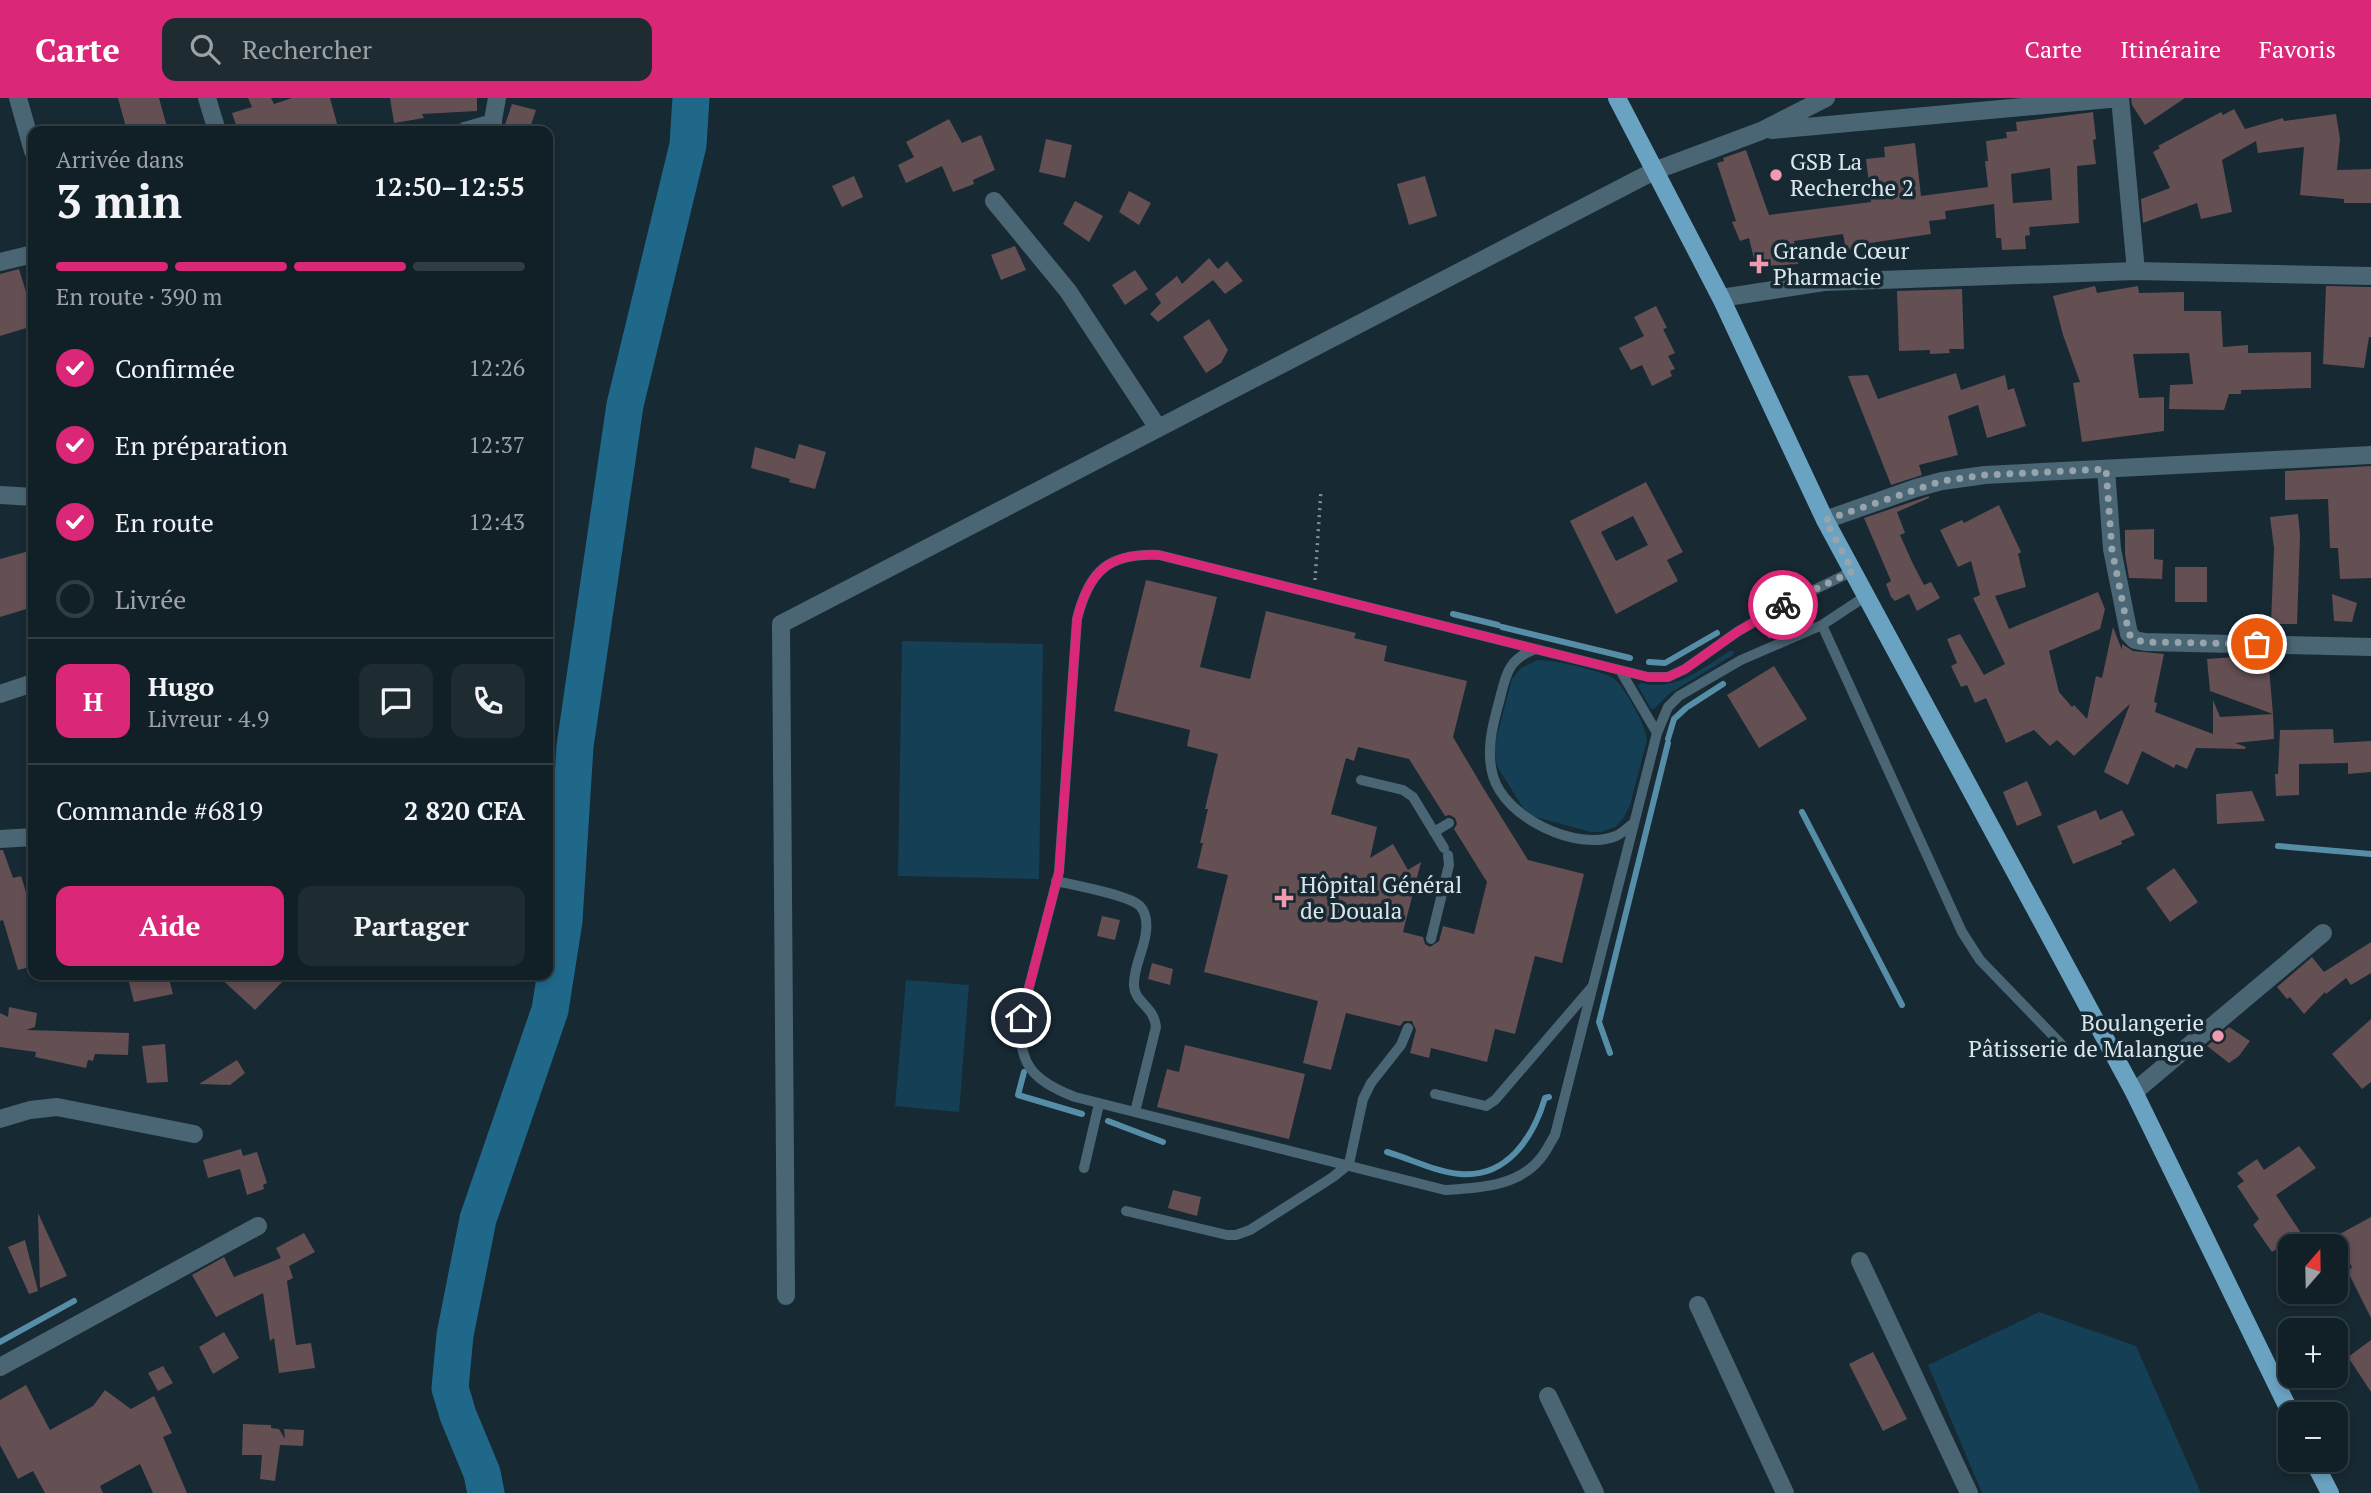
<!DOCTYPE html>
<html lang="fr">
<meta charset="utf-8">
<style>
body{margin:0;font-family:"PT Serif",serif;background:#1e2c32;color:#f1f3f6;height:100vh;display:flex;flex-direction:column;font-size:26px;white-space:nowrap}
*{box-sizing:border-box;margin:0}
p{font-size:23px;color:#9ca2a7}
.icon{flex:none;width:38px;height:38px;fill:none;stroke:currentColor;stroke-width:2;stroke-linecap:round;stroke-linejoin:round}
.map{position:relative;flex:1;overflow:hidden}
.drawer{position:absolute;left:28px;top:28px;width:525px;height:854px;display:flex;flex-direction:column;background:#111f26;border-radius:14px;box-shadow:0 4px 10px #0003,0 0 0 2px #303d43}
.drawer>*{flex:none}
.needle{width:46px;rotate:20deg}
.fabs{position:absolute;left:2278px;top:1136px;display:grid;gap:14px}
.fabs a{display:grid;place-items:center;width:70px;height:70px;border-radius:14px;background:#111f26;box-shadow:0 4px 10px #0003,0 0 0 2px #303d43;font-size:35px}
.pin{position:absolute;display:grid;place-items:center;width:60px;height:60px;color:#fff;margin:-30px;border:4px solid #fff;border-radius:50%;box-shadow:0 2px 7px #0007}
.courier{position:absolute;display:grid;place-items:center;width:70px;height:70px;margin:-35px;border:5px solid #db2777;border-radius:50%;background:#fff;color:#222;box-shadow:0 2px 9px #0007}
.head em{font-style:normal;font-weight:800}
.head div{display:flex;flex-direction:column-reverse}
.head{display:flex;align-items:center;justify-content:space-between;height:119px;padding:0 28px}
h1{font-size:46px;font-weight:800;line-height:52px}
.bar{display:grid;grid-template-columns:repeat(4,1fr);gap:10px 7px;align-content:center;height:84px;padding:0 28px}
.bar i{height:9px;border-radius:5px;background:#303d43}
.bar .active{background:#db2777}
.bar p{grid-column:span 4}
.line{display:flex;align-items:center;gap:18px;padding:0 28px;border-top:2px solid #303d43}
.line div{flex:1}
.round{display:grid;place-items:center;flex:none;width:74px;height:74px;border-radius:14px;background:#1e2c32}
ol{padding:0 28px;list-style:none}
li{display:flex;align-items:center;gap:21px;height:77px}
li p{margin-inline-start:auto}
li .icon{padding:7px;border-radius:50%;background:#db2777;color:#fff;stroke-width:4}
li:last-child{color:#9ca2a7}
li i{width:38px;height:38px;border:4px solid #303d43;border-radius:50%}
.action{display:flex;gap:14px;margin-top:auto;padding:14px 28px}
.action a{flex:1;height:80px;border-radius:14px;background:#db2777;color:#fff;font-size:28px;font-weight:800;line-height:80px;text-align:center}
.action a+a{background:#1e2c32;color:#f1f3f6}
header{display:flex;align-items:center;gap:42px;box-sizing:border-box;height:98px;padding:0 35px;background:#db2777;color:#fff}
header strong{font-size:33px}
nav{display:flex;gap:38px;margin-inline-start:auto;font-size:24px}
.search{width:490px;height:63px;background:#1e2c32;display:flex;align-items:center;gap:18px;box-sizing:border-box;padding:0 24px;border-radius:14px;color:#9ca2a7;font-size:26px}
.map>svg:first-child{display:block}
</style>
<header>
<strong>Carte</strong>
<div class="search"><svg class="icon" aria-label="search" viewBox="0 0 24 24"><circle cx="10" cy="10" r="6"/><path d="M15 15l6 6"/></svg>Rechercher</div>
<nav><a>Carte</a><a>Itinéraire</a><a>Favoris</a></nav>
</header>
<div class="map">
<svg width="2371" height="1395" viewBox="0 0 2371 1395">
<rect width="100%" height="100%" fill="#172933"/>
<path fill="#143f54" d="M902 543 1043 546 1039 781 898 778Z
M1730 553H1734L1733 557 1670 595 1654 611H1651L1638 588 1641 585C1676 594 1702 570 1730 553Z
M1538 562C1551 561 1603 573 1613 580 1624 587 1647 630 1647 642L1630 707 1623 721 1615 729 1601 734H1591L1532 718 1523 710 1497 668 1494 649 1512 581 1521 570Z
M906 882 969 887 959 1014 895 1008Z
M2039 1214 2136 1248 2201 1395H1982L1928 1267Z"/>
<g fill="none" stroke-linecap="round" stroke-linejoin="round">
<path stroke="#578ea7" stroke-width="6" d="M1453 516 1498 527
M1502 529 1630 560
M1649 564 1665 565 1717 535
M1689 608 1723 586
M1668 641 1674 621 1686 610
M1802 714 1902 907
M2278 748 2371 756
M1610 955 1599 924 1668 645
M1024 974 1018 997 1082 1016
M1108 1023 1163 1044
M1387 1054C1411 1061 1436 1074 1460 1076 1507 1080 1533 1040 1545 1000L1549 999
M0 1244 74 1203"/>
<path stroke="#1f688a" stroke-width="37" d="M486 1395 482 1375 458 1317 450 1290 455 1237 478 1121 550 912 564 823 575 648 625 307 688 47 691 0"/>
</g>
<path fill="#644f53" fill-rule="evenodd" d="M118 0H159L168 33H127Z
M248 0H271L274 6 292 0H330L339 33H238L232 15 252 9Z
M390 0H477V13L422 16 424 20 394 25Z
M2131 0H2185L2145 27 2132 7Z
M512 6 536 12 529 33H516L504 30Z
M2234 11 2245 31 2283 20 2284 23 2336 16 2340 41 2337 72 2371 71V105H2344V101L2300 97 2304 49 2258 55 2256 43 2222 62 2232 114 2201 121 2197 105 2143 125 2141 101 2170 90 2153 54 2160 50 2158 48 2221 14 2223 17Z
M2093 14 2096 41 2093 42 2096 66 2077 68 2079 125 2029 129 2030 137 2025 138 2026 151 2002 152 2001 140H1996L1994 106 1945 113 1946 121 1929 123 1931 136 1870 145V149L1846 152 1843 136 1794 143 1798 166 1756 169 1749 140 1740 143 1732 124 1736 123 1717 65 1724 63 1723 60 1746 52 1769 117 1871 104 1866 61 1885 59 1884 49 1915 45 1921 98 1988 89 1985 63H1988L1986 43 2007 40 2006 34 2017 33 2016 24ZM2050 70 2052 102 2013 105 2011 76Z
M949 21 962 45 981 37 995 72 973 82 974 86 953 94 942 68 906 85 898 67 914 59 906 44Z
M1046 41 1072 47 1065 80 1039 74Z
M854 78 863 99 842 109 832 88Z
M1425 78 1437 118 1409 127 1397 86Z
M1129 93 1151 105 1139 127 1119 114Z
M1075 103 1103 118 1089 144 1063 126Z
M1015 148 1026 172 1001 182 991 157Z
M1209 160 1218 171 1227 163 1243 183 1225 196 1213 182 1158 224 1150 216 1161 205 1155 196 1177 178 1182 186Z
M19 171 27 197 33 195V228L0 238V176Z
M1135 172 1148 191 1125 207 1112 187Z
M2095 188 2097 195 2138 188 2139 195 2184 194V213H2221L2223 249 2248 247V255L2311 254V290L2241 292V296H2229L2224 312 2169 311 2170 287 2193 286 2189 255 2133 256 2139 300 2164 299V333L2082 344 2073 285 2080 284 2063 237 2053 198Z
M2326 188 2371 189V239H2369L2364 270 2323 266Z
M1962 191 1964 251H1949L1950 255 1930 256V252L1899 253 1897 193Z
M1656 208 1667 230 1663 231 1675 255 1668 258 1675 271 1670 273 1672 278 1652 288 1642 267 1631 272 1619 250 1644 238 1634 219Z
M1209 221 1228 252 1221 265 1206 275 1183 239Z
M1956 275 1961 292 2005 277 2008 292 2014 290 2026 328 1987 340 1978 307 1948 318 1958 357 1919 367 1922 377 1891 387 1848 278 1868 277 1878 301Z
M799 346 826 354 815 391 789 384 790 381 751 370 755 349 795 361Z
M2371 368V480L2340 481 2338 450H2330L2328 401 2285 402V373Z
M1646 384 1683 454 1667 462 1678 483 1616 516 1570 423ZM1633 418 1648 447 1616 463 1601 434Z
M1929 398V400L1897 414 1905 435 1900 437 1913 466 1924 487 1931 484 1940 500 1917 513 1909 496 1895 503 1891 499 1886 486 1891 483 1864 420Z
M1999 407 2021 454 2018 456 2026 489 1995 498 2009 531 2098 494 2105 511 2100 531 2049 553 2059 594 2072 609 2074 607 2087 621 2096 578 2102 580 2113 529 2122 552V546L2133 553 2164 556 2154 604 2157 605 2155 614 2213 636V602L2220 619 2273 616 2274 641 2235 645 2246 649 2245 651 2196 650 2187 671 2176 666 2174 670 2142 653 2128 687 2104 674 2130 606 2074 658 2057 642 2050 648 2034 632 2006 645 1986 600 1975 605 1967 587 1961 589 1951 568 1957 565 1947 541 1960 536 1984 577 2005 566 1973 500 1980 497 1971 463 1958 469 1940 432 1962 422 1964 425Z
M2298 416 2300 437 2297 526H2271L2274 450 2270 419Z
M2154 431V461L2163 462 2162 481 2129 480 2125 456V432Z
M33 452V509L0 519V461Z
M2175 469H2207V504H2175Z
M1146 482 1217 499 1200 569 1250 581 1266 513 1356 535 1354 540 1387 548 1384 563 1467 583 1453 639 1482 688 1528 762 1584 776 1562 865 1535 858 1515 936 1495 931 1487 964 1431 950 1429 960 1410 955 1416 932 1412 923H1404L1400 928 1346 915 1331 972 1303 965 1318 903 1204 874 1228 777 1197 770 1203 745H1200L1208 711H1205L1218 656 1187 648 1190 632 1114 613ZM1358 649 1409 661 1445 718 1450 717 1455 720 1457 726 1454 731 1487 784 1474 836 1443 828 1439 843 1430 849 1425 846 1423 839 1403 834 1421 764 1408 772 1393 746 1370 760 1377 729 1331 716 1346 660 1354 663Z
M2332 496 2357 505 2352 524 2334 523Z
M1792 511 1800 527 1769 541 1762 529Z
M2250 558H2268L2273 616 2210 593 2207 561Z
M1774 568 1807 621 1759 650 1727 597Z
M2333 631 2334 645 2371 643V674L2348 676V665L2299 666V697L2276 698 2275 676H2278L2280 632Z
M2027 683 2042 717 2017 728 2003 694Z
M2252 693 2265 723 2217 726 2216 696Z
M2096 712 2100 722 2122 712 2135 737 2121 743 2122 746 2073 766 2057 728Z
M0 752H3L13 780 21 778 33 817V868L18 872 3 822 0 823Z
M2174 770 2198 804 2170 824 2146 790Z
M1102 818 1120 822 1115 842 1097 838Z
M2371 844V875L2351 887 2346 880 2326 896 2325 894 2304 916 2290 899 2287 901 2277 889 2312 859 2324 874Z
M1152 865 1173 871 1170 887 1148 881Z
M127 877H168L173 896 134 904Z
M217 877H289L255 912Z
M9 909 37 915 35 929 26 932 129 935 128 957 95 956 93 963 88 962 86 970 35 959 36 954 0 949V915L8 919Z
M2371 921V984L2362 991 2332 956Z
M2229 929 2250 943 2239 958 2229 965 2207 948Z
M165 946 168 984 147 985 142 948Z
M1185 947 1305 976 1289 1041 1157 1009 1167 971 1179 974Z
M237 962 245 975 230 987 199 986Z
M2299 1048 2316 1070 2276 1097 2301 1135 2272 1154 2253 1127 2259 1121 2237 1088 2244 1083 2237 1075 2257 1061 2264 1072Z
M241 1051 243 1058 257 1054 267 1085 263 1087 264 1091 247 1097 240 1071 208 1080 203 1062Z
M1173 1092 1201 1099 1197 1118 1168 1110Z
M38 1115 67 1178 40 1190Z
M2371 1119V1220L2347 1172 2352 1170 2338 1137Z
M304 1135 315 1154 289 1168 293 1180 287 1183 296 1247 311 1245 315 1270 279 1275 274 1240 270 1243 263 1195 216 1219 192 1177 224 1159 234 1179 281 1160 276 1150Z
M25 1142 38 1193 29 1196 8 1149Z
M224 1234 239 1260 213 1276 199 1249Z
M2371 1242V1294L2348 1259Z
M1873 1254 1907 1321 1883 1333 1849 1266Z
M163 1268 173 1285 158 1293 148 1275Z
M26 1287 50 1332 93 1308 105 1292 131 1311 154 1298 172 1335 163 1339 187 1395H153L140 1366 100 1388 103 1395H45L33 1373 18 1381 0 1347V1302Z
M243 1326 271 1327V1330L279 1331 285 1341 284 1331 304 1332 303 1348 280 1347 275 1383 260 1381 262 1357H242Z"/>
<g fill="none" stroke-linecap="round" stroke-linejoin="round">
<path stroke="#818f97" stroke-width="3.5" stroke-dasharray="2 5" stroke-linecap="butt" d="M1315 482 1321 392"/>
<path stroke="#4a6574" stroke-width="10" d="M1853 473 1787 505 1737 534 1685 571 1668 579H1648L1159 457C1108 455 1089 473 1077 521L1059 774 1021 920C1017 966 1033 983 1075 999L1445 1092C1478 1090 1517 1089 1540 1061 1546 1054 1550 1045 1555 1037L1657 635 1668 609 1679 598 1741 562 1822 527 1866 498
M1822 527 1962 834 1980 862 2064 949
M1535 551C1507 562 1506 577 1499 604 1492 629 1486 653 1493 678 1505 720 1577 754 1616 738 1623 735 1628 729 1634 725
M1620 572 1657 635
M1361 682 1403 692 1413 699 1444 750
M1434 734 1449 725
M1056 783C1074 787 1129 797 1140 808 1146 815 1147 826 1146 834 1144 852 1133 870 1134 888 1135 905 1154 908 1156 929L1135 1014
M1431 841 1449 767 1448 757
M1435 996 1486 1008 1495 1002 1592 889
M1084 1070 1099 1006
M1126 1113 1227 1137H1236L1250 1132 1333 1079 1349 1066 1363 1001 1371 985 1401 947 1408 930"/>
<path stroke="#4a6574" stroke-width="18" d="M18 0 33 53
M207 0 217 33
M2120 0 2136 173
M1772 32 2120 0
M465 33 493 25
M491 33 497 0
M994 103 1068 193 1158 330
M0 164 33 156
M1721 200 1824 184 2136 173 2371 178
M2106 371 2112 451 2129 536 2135 542 2145 544 2371 549
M0 397 33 399
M1825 422 1916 390 1942 383 1985 377 2371 357
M0 596 33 585
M0 741 33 739
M2134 994 2323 835
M0 1021 30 1012 57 1009 194 1036
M1860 1163 1969 1395
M786 1198 781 526 1654 73 1761 33 1826 0
M1698 1207 1785 1395
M0 1269 258 1128
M1548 1298 1595 1395"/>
<path stroke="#6aa3c2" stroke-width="18" d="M1617 0 1721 200 1825 422 2134 994 2291 1316
M2313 1362 2330 1395"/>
</g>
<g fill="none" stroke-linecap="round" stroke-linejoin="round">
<path stroke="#96a4ab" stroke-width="7" stroke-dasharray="0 12.6" d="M1783 507 1853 473 1825 422 1942 383 1985 377 2106 371 2112 452 2129 536 2135 542 2145 544 2257 546"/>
<path stroke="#db2777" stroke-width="9" d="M1021 920 1059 774 1077 521C1089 473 1108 455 1159 457L1648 579H1668L1685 571 1737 534 1783 507"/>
</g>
<g fill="#f29aad" stroke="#172933" stroke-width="2.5">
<circle cx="1776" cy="77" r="7"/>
<path d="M1755.5 155.5h7v7h7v7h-7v7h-7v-7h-7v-7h7z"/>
<path d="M1280.5 789.5h7v7h7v7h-7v7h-7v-7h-7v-7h7z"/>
<circle cx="2218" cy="938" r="7"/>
</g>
<g text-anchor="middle" stroke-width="7" stroke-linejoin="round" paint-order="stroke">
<g font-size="23" fill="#dbe6ec" stroke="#172933" text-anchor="start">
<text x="1790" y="72">GSB La<tspan x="1790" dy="26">Recherche 2</tspan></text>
<text x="1773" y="161">Grande Cœur<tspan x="1773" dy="26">Pharmacie</tspan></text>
<text x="1300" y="795">Hôpital Général<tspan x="1300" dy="26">de Douala</tspan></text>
<text x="2204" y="933" text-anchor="end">Boulangerie<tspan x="2204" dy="26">Pâtisserie de Malangue</tspan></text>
</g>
</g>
</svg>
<div class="fabs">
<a><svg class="needle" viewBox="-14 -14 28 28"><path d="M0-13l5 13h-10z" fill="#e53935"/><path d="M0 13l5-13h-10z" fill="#9ca2a7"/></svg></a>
<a>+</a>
<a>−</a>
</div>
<div class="pin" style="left:2257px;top:546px;background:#ea580c"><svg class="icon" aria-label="bag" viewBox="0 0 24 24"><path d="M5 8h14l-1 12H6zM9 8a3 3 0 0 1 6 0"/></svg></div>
<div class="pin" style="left:1021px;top:920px;background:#1f2937"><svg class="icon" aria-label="home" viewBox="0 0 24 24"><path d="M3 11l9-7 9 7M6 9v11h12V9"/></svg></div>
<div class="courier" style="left:1783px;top:507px"><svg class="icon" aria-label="bike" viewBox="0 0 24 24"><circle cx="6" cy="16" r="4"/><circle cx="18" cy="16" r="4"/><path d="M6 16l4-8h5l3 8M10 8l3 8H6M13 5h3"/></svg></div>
<section class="drawer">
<div class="head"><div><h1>3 min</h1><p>Arrivée dans</p></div><em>12:50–12:55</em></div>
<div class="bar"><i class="active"></i><i class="active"></i><i class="active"></i><i></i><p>En route · 390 m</p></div>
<ol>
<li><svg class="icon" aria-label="check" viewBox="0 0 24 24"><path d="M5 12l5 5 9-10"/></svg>Confirmée<p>12:26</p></li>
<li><svg class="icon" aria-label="check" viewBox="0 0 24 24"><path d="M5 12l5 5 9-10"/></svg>En préparation<p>12:37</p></li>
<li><svg class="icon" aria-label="check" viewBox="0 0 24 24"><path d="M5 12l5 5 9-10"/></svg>En route<p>12:43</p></li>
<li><i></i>Livrée</li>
</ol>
<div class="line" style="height:126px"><b class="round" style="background:#db2777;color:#fff">H</b><div><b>Hugo</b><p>Livreur · 4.9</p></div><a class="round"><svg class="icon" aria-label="chat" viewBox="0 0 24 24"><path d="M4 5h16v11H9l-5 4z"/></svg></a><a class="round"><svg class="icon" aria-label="phone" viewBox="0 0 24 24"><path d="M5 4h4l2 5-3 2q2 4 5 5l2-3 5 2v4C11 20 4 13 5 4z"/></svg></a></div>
<div class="line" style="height:91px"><div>Commande #6819</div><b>2 820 CFA</b></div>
<div class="action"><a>Aide</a><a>Partager</a></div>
</section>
</div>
